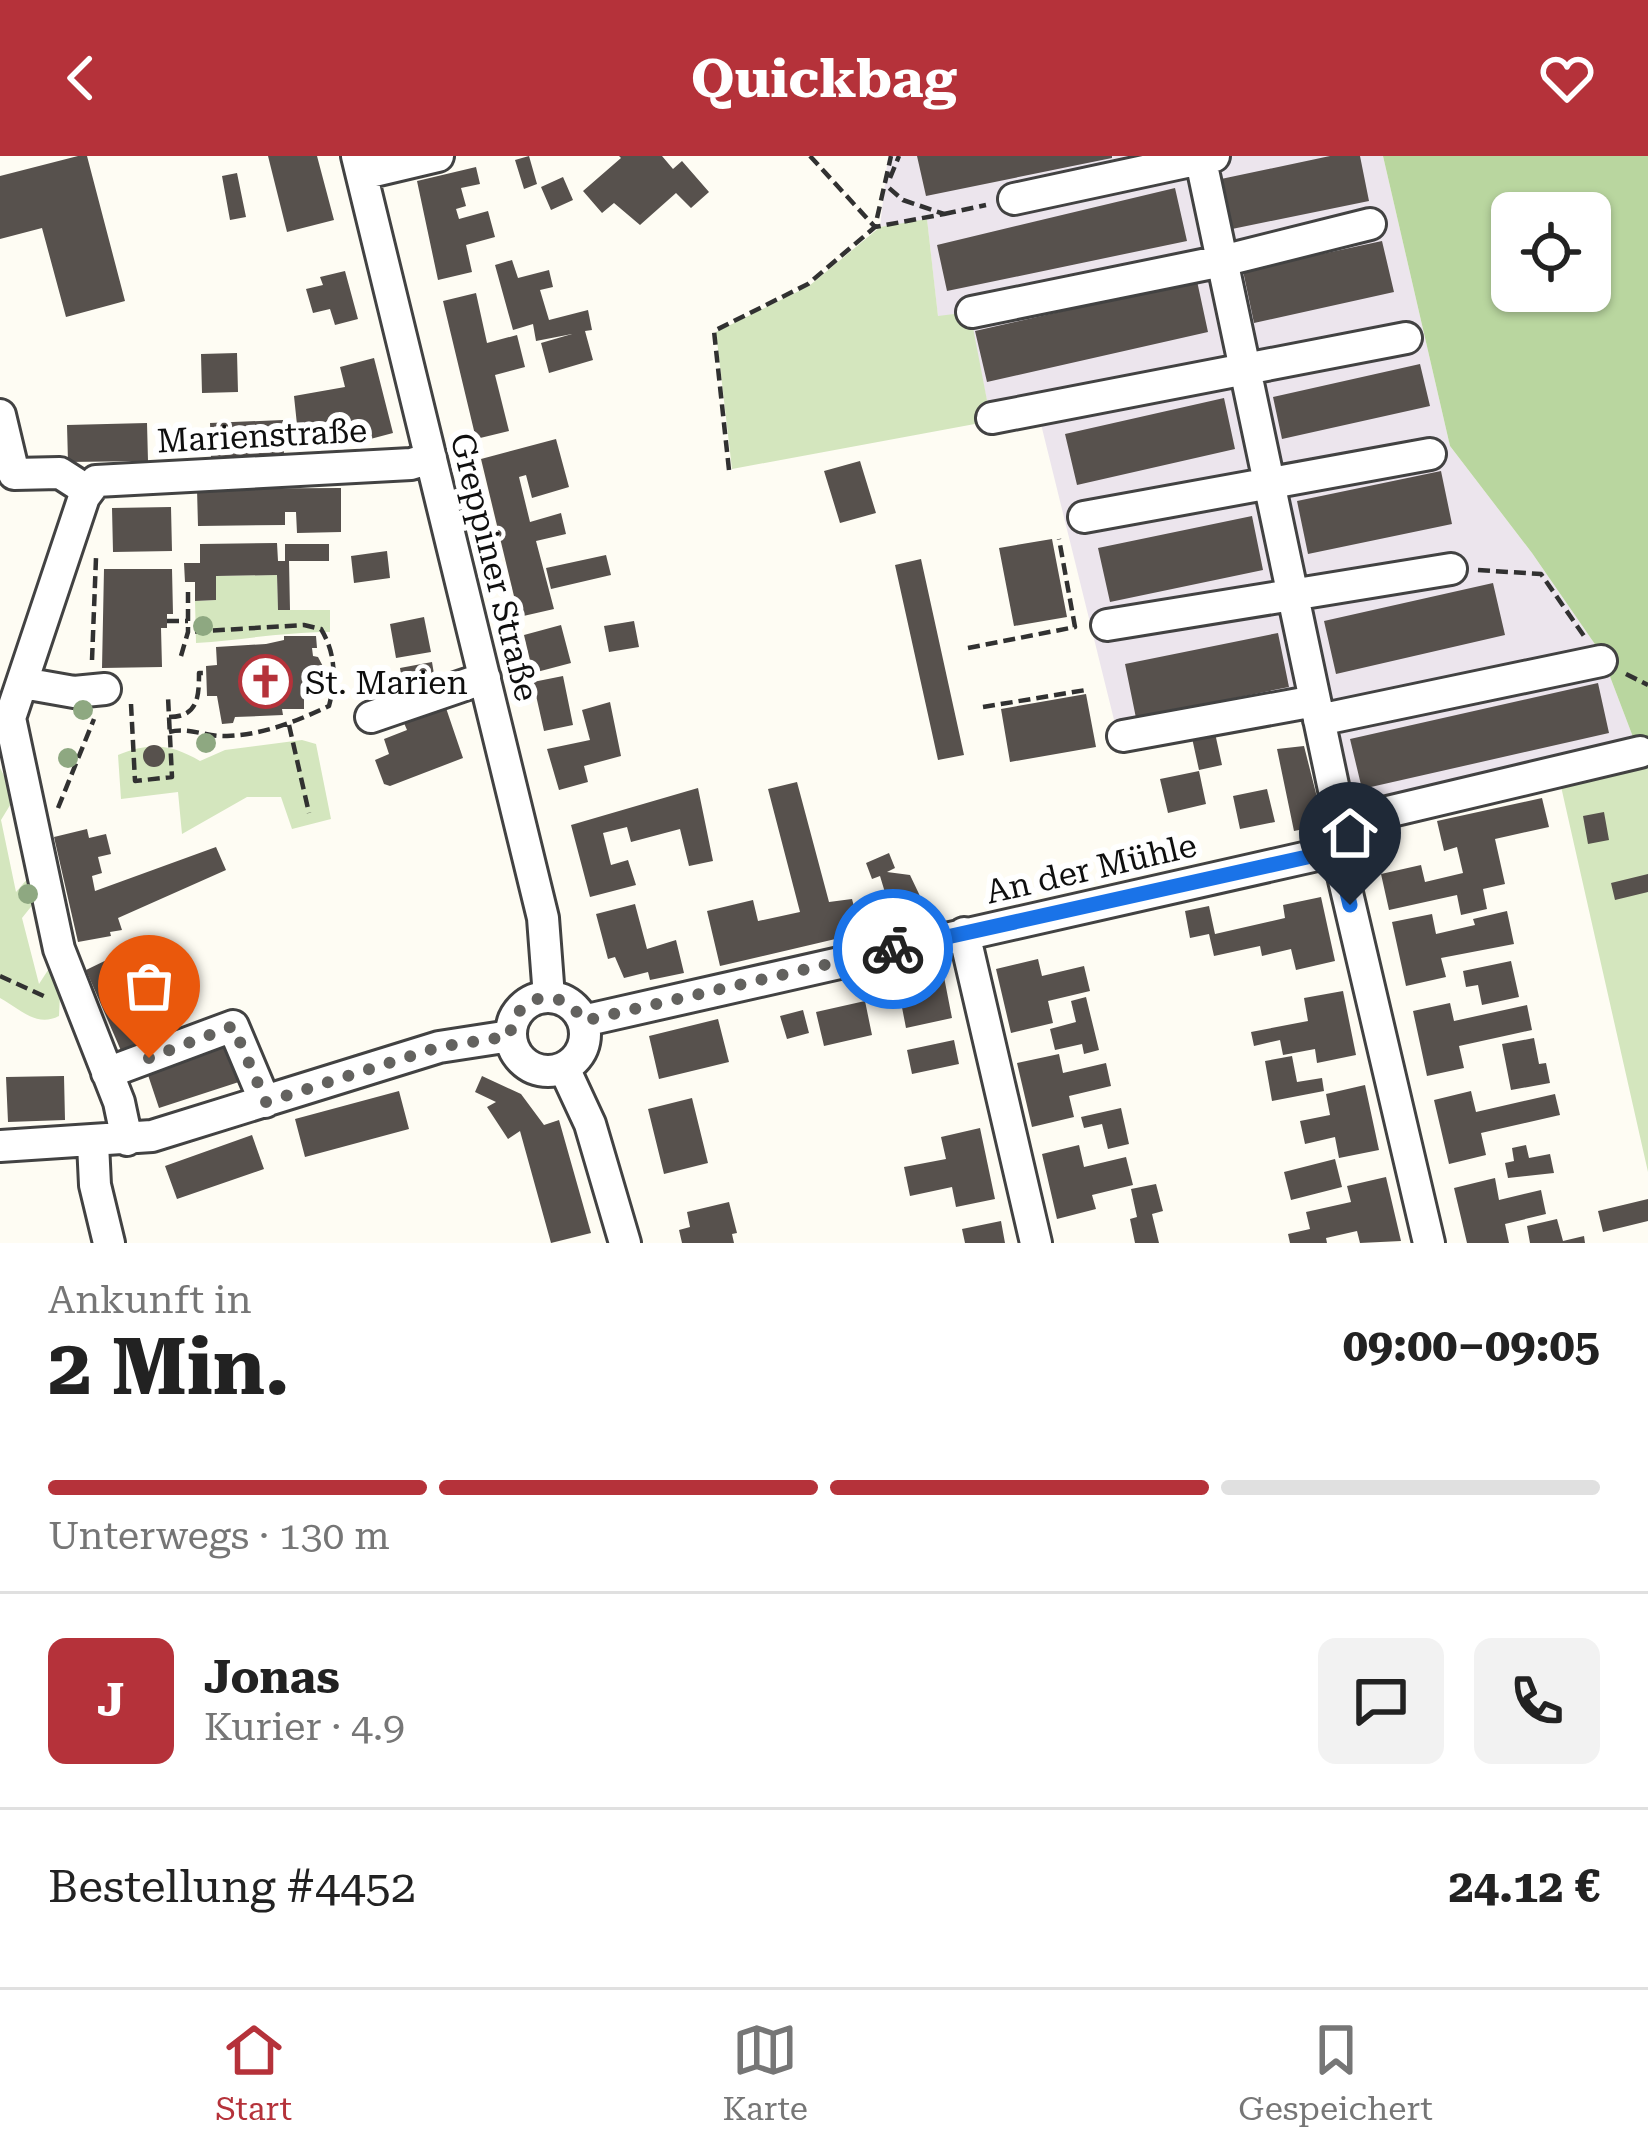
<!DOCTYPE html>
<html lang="de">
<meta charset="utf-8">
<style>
body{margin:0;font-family:"Roboto Serif",serif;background:#f2f2f2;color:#222;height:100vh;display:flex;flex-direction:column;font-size:45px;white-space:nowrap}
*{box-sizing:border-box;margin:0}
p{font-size:39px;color:#767676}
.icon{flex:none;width:66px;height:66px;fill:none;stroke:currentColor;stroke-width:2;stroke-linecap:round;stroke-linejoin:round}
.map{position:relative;height:1087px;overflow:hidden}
.side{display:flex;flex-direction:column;background:#fff;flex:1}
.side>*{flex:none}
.controls{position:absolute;left:1491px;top:36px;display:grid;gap:24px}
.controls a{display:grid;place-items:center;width:120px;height:120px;border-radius:18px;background:#fff;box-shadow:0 3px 9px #0004;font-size:60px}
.pin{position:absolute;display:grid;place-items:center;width:102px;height:102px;color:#fff;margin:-123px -51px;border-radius:50% 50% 50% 0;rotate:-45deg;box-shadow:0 0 12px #0007}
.pin .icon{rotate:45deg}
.courier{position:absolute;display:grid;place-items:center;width:120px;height:120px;margin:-60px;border:9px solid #1a73e8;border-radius:50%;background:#fff;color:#222;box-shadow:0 3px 15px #0007}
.summary em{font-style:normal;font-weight:700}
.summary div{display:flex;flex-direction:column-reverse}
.summary{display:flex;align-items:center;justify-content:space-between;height:204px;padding:0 48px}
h1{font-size:78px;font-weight:700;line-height:90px}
.bar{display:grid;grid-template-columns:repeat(4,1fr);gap:18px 12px;align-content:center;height:144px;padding:0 48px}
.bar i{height:15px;border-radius:9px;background:#e0e0e0}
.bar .on{background:#b5323a}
.bar p{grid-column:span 4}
.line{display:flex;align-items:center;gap:30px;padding:0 48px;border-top:3px solid #e0e0e0}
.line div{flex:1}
.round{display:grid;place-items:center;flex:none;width:126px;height:126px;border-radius:18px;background:#f2f2f2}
header{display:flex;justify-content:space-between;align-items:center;height:156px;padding:0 48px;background:#b5323a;color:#fff;font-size:54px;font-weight:700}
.tab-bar{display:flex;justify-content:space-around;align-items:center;height:168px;border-top:3px solid #e0e0e0;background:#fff;font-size:33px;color:#767676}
.tab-bar a{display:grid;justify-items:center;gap:6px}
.tab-bar .on{color:#b5323a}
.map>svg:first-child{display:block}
</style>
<header><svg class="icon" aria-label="back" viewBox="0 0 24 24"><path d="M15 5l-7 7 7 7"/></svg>Quickbag<svg class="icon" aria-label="heart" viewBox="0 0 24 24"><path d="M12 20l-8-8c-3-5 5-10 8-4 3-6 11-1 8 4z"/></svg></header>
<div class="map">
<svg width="1648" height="1087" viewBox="0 0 1648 1087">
<rect width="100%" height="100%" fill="#fefcf3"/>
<path fill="#ece5ed" d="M888 0H1383L1450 290 1532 397 1601 497 1641 602 1337 682 1303 551 1119 584 1038 256 991 265 969 156 938 161 927 64 880 71Z"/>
<path fill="#d4e6be" d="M927 63 938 160 970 156 991 265 732 313 716 176 809 130 880 71Z
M277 419 278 454H330V476C284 476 242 484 196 487L195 445 216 444V420Z
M302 584 316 588 331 663 292 673 281 641H247L182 678 178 636 121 643 118 599C150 586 171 588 200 605L225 594Z
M1648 601V1016L1560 626Z
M0 612 15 641 1 664 16 736 29 721 34 747 22 762 39 828 52 808 60 838 59 860C36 872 19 852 0 842Z"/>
<path fill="#b9d69f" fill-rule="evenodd" d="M1383 0H1648V601L1641 602 1601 497 1532 397 1450 290ZM1512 57H1590V135H1512Z"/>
<path fill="#57514d" d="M78 0H87L125 145 66 161 42 72 0 83V20Z
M268 0H317L334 64 287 76Z
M529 0 537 28 524 33 515 4Z
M619 0H662L673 13 682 5 709 36 691 52 676 37 640 69 614 47 602 57 583 35 621 2Z
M917 0H1112V2L926 40Z
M1330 0H1360L1369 45 1232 73 1221 23Z
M476 11 480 28 461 32 466 50 456 53 459 63 488 55 495 81 466 89 472 116 438 124 417 25Z
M237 17 246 61 230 64 222 20Z
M563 21 573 44 551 54 541 31Z
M1175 32 1187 85 947 135 937 89Z
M1382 85 1394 136 1254 167 1243 115Z
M512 104 518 122 549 114 553 131 540 134 549 164 588 154 592 174 585 175 593 204 549 217 541 187 572 178 536 185 533 168 513 174 495 109Z
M345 115 358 163 335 169 330 153 313 157 306 133 323 129 320 121Z
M1197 125 1208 176 987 226 975 175Z
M476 137 487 187 517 179 525 211 495 219 509 275 476 283 443 145Z
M237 197 238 236 202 237 201 198Z
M374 202 393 277 359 286 299 288 294 240 345 231 340 211Z
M1420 208 1430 250 1282 283 1273 241Z
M1224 242 1235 293 1077 329 1065 278Z
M283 264 284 298 211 301 210 267Z
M147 267 148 305 68 306 67 269Z
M556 283 569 331 532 342 526 319 519 321 530 366 561 357 566 378 536 385 554 453 519 461 481 303Z
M860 305 876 357 840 367 824 315Z
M1441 315 1452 368 1308 398 1297 345Z
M341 332V376L297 377 296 356H285V369L198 370 197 333Z
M171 351 172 395 113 396 112 352Z
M1252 360 1263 414 1110 446 1098 392Z
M1052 383 1067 461 1014 470 999 392Z
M277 387 278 405H285V388H329V405H289L290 454H278L277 419 216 420V444L195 445V426H185L184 407H200V388Z
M387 395 390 422 354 427 351 400Z
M606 399 611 419 551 433 546 412Z
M921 403 964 599 938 604 895 409Z
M104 413H172L173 458H167V472H161L162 511 102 512Z
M1493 427 1505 479 1336 518 1324 465Z
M424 461 431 496 396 502 390 468Z
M634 465 639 491 609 496 604 470Z
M561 469 571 507 533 517 524 479Z
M1278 477 1289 531 1136 562 1125 508Z
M284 480H316L317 492H312L313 500 318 501 327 518 322 535 318 539H304V553H282L283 559 235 561 233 567 222 568 217 540H207L206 510 217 509 216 491 266 488 284 484Z
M432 506 437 536 405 542 400 512Z
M563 520 573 569 544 575 533 526Z
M1598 527 1609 577 1362 633 1350 583Z
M1086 538 1096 591 1010 606 1001 553Z
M610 546 621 600 584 610 588 626 559 634 547 593 590 584 582 554Z
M446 552 463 602 390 630 384 628 375 604 389 598 384 583 407 574 404 567Z
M1215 577 1222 609 1199 614 1192 582Z
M143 600a11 11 0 1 1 22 0a11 11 0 1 1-22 0Z
M1304 590 1324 669 1294 675 1277 593Z
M1199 615 1206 648 1168 657 1160 623Z
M797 626 829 746 852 743 861 777 720 810 707 755 753 744 758 765 800 756 768 633Z
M698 632 713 705 689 710 680 673 631 686 627 671 603 677 611 709 628 704 636 729 590 741 571 669Z
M1267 633 1275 666 1240 673 1233 640Z
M1542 642 1549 671 1495 683 1505 728 1483 733 1487 753 1461 759 1457 739 1389 754 1381 718 1421 709 1425 726 1463 717 1457 691 1444 695 1437 665Z
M1604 656 1609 684 1588 688 1583 660Z
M87 673 89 682 106 678 111 698 98 701 102 717 92 720 95 735 216 691 226 714 118 762 122 774 110 776 111 780 78 786 54 681Z
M889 697 895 712 887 716 910 719 929 759 912 763 904 747 895 751 897 769 873 773 870 757 890 753 880 720 872 723 866 707Z
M1648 718V736L1615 744 1611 727Z
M1321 741 1335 805 1296 814 1291 793 1262 800 1260 790 1214 800 1209 778 1190 782 1185 755 1209 750 1215 778 1285 762 1283 749Z
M635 748 647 793 676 784 684 817 650 824 648 816 624 822 615 801 608 803 596 758Z
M1507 755 1514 788 1441 802 1446 821 1406 830 1392 766 1432 758 1436 778 1475 769 1473 763Z
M117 799 133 832 144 827 170 882 122 897 86 814Z
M1038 803 1042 820 1084 810 1090 835 1048 845 1053 867 1011 877 996 813Z
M1511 805 1519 841 1482 849 1478 829 1466 831 1463 815Z
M944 821 952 862 906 872 898 831Z
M1343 835 1356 899 1317 907 1315 893 1283 899 1280 884 1254 890 1251 876 1308 865 1304 842Z
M1086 841 1099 894 1084 898 1082 888 1055 894 1050 873 1076 866 1071 845Z
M865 845 872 879 824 890 816 856Z
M1450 847 1454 865 1527 849 1532 874 1459 890 1464 912 1427 920 1413 855Z
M803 854 809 877 787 883 780 860Z
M718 863 729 906 659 923 649 880Z
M1534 882 1539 908 1546 907 1550 927 1511 934 1502 888Z
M954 884 959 908 912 918 907 894Z
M233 885 245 924 159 952 146 913Z
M1059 898 1063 917 1106 907 1111 930 1069 940 1074 961 1032 971 1017 907Z
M1292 900 1297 926 1322 922 1324 935 1272 945 1265 905Z
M64 920 65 964 8 966 6 921Z
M482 920 521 938 544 969 559 964 591 1077 551 1087 520 975 508 983 487 951 496 946 475 936Z
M1365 929 1379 994 1339 1002 1335 981 1305 988 1300 965 1330 959 1326 938Z
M399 935 409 973 305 1001 295 963Z
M1471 935 1476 956 1555 938 1560 959 1481 977 1486 999 1449 1008 1434 944Z
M692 942 708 1007 664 1018 648 953Z
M1121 952 1129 988 1108 993 1102 968 1084 972 1081 961Z
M980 972 995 1043 956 1051 952 1031 910 1040 904 1011 946 1003 941 981Z
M252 979 264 1013 177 1043 165 1010Z
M1079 989 1084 1011 1126 1001 1133 1029 1092 1039 1096 1053 1057 1063 1042 998Z
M1526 989 1529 1002 1550 998 1554 1017 1508 1022 1505 1007 1514 1005 1512 992Z
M1335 1003 1342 1031 1291 1044 1284 1016Z
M1386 1021 1401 1085 1360 1087 1357 1075 1326 1082 1327 1087H1290L1288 1078 1310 1073 1306 1056 1351 1046 1347 1030Z
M1495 1022 1499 1044 1541 1034 1546 1058 1505 1068 1509 1087H1467L1454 1032Z
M1156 1028 1163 1055 1152 1058 1159 1087H1135L1130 1063 1137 1061 1131 1033Z
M1648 1043V1065L1603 1076 1598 1055Z
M729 1046 737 1077 732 1078 734 1087H682L679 1074 690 1071 687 1056Z
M1557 1063 1563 1085 1584 1080 1585 1087H1530L1527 1070Z
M1001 1065 1005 1087H965L962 1073Z"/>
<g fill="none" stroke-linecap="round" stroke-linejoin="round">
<defs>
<path id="minor" d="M357 0 543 762 549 841
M1200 0 1341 667
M362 18 438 0
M1014 43 1214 0
M972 156 1222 105 1370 68
M0 259 14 318 60 317 88 335
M992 262 1406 182
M1084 361 1430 298
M1107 469 1451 413
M23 527 74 536 105 533
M371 561 485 522
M10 562 59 793 119 946 127 984
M1319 564 1601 505
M0 569 10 562 84 341 96 325 411 308 431 302
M1123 580 1315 545
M1337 682 1341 667 1640 596
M1334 700 1340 707 1429 1087
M964 777 1036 1087
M511 878a37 37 0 1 1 74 0a37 37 0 1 1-74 0Z
M583 865 1326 697 1334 700
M564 912 590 968 625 1087
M107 917 233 870 265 946
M93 987 95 1029 109 1087
M0 990 152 980 439 891 510 880"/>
</defs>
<use href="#minor" stroke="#424242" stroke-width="36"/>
<path stroke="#313131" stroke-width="4.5" stroke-dasharray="12 6" stroke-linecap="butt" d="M810 0 875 71 944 58 903 44 889 32
M890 22 899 0
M944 58 986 49
M729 314 714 175 808 128 875 71 891 0
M1478 414 1541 418 1584 480
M167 465H188
M968 492 1075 471 1059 383
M181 500 188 476V436
M92 504 96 402
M1626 518 1648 529
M131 548 135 625 172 621 168 541
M983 551 1086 534
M169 561C198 561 199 541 199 517H206
M289 569 309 657
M169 576C190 571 206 581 227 580 263 579 297 565 329 550 336 523 336 498 321 473L304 469 188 476
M58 652 94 563
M0 820 46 841"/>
<use href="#minor" stroke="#fff" stroke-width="30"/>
</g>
<g fill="#8ea881">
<circle cx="203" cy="470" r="10"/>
<circle cx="83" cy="554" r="10"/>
<circle cx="206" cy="587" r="10"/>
<circle cx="68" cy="602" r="10"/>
<circle cx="28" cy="738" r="10"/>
</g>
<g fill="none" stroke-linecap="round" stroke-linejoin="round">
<path stroke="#63625f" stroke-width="12" stroke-dasharray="0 21.6" d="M149 902 233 870 266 946 439 891 510 880C514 837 562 828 583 865L893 793"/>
<path stroke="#1a73e8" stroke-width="15" d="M893 793 1325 697 1340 707 1350 749"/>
</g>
<defs>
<symbol id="church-ring" viewBox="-11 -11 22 22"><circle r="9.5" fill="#fff" stroke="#b5323a" stroke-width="1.5"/><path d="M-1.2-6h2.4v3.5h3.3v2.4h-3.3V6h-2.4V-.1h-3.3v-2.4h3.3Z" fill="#b5323a"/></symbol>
</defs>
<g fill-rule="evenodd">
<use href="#church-ring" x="236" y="496" width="59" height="59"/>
</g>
<g text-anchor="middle" stroke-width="12" stroke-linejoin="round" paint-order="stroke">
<g font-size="33" fill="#0f0f0f" stroke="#fff">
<text transform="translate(262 279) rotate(-3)" y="12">Marienstraße</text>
<text transform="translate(495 411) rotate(76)" y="12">Greppiner Straße</text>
<text transform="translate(1091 712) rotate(-13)" y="12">An der Mühle</text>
</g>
<g font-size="33" fill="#0f0f0f" stroke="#fff" text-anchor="start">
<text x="305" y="538">St. Marien</text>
</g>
</g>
</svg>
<div class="controls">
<a><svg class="icon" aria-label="locate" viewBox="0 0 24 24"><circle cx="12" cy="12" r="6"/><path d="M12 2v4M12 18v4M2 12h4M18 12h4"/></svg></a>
</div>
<div class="pin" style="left:149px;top:902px;background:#ea580c"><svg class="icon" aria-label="bag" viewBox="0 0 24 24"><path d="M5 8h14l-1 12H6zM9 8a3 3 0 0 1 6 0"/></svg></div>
<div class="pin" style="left:1350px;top:749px;background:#1f2937"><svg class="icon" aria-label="home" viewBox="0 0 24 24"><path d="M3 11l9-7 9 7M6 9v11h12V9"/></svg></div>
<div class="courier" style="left:893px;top:793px"><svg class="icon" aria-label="bike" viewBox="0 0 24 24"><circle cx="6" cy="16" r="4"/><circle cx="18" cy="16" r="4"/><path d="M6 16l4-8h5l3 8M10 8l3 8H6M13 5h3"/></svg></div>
</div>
<section class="side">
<div class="summary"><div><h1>2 Min.</h1><p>Ankunft in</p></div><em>09:00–09:05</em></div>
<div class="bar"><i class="on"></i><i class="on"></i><i class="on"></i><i></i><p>Unterwegs · 130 m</p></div>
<div class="line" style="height:216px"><b class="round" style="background:#b5323a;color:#fff">J</b><div><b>Jonas</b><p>Kurier · 4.9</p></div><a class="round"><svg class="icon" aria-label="chat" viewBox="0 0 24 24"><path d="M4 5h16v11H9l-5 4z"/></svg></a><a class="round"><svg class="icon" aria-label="phone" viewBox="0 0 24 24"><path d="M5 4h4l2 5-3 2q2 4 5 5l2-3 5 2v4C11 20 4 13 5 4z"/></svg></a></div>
<div class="line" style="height:156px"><div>Bestellung #4452</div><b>24.12 €</b></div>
</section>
<nav class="tab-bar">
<a class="on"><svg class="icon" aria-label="home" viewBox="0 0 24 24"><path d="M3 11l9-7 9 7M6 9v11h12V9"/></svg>Start</a>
<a><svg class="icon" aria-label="map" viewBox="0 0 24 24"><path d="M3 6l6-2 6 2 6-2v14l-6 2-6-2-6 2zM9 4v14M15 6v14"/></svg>Karte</a>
<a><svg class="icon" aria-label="saved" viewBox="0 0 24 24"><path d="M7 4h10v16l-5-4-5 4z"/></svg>Gespeichert</a>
</nav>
